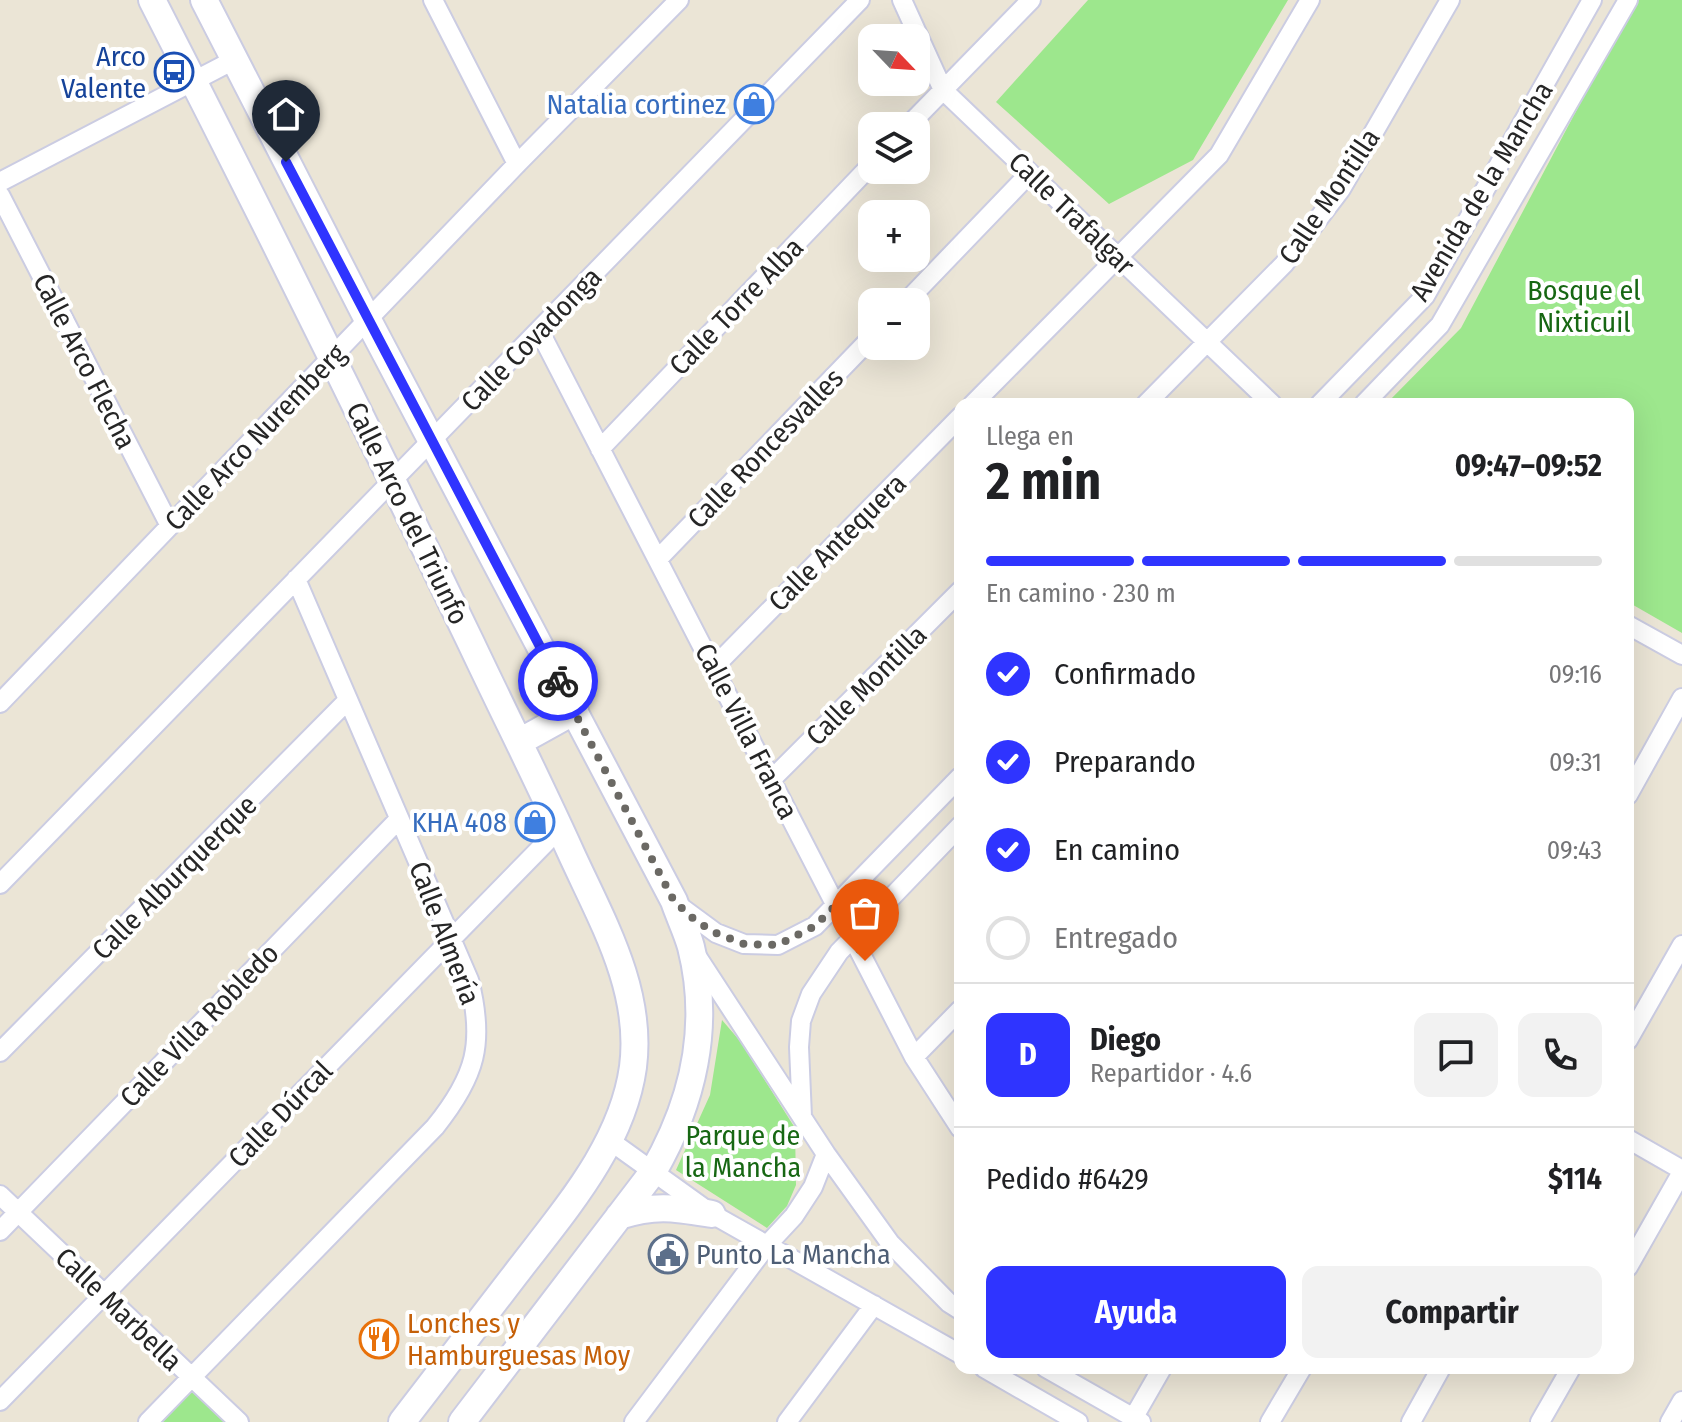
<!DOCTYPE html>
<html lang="es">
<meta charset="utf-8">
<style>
body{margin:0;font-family:"Fira Sans Condensed",sans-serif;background:#f2f2f2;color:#202124;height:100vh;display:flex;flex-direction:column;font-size:30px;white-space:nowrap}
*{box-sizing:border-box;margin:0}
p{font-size:26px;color:#757577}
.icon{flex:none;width:44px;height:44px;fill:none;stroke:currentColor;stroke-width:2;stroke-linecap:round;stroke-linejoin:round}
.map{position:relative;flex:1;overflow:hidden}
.drawer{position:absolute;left:954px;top:398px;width:680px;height:976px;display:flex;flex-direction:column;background:#fff;border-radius:16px;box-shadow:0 8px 32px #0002}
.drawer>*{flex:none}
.needle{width:52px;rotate:115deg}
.tools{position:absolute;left:858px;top:24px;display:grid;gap:16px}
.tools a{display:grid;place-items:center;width:72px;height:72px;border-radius:16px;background:#fff;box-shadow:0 8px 32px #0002;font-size:40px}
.pin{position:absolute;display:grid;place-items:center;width:68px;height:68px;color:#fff;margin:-82px -34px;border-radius:50% 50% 50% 0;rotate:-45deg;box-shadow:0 0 8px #0007}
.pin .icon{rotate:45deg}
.courier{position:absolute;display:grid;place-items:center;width:80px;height:80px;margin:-40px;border:6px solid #2f34ff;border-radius:50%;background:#fff;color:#222;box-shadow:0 2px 10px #0007}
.summary em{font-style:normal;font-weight:700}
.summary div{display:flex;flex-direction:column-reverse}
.summary{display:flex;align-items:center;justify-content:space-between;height:136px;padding:0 32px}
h1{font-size:52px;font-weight:700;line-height:60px}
.bar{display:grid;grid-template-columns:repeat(4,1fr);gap:12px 8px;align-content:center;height:96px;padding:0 32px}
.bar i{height:10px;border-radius:6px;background:#e0e0e0}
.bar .selected{background:#2f34ff}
.bar p{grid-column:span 4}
.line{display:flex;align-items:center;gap:20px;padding:0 32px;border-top:2px solid #e0e0e0}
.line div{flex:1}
.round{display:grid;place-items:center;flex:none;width:84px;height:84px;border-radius:16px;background:#f2f2f2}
ol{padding:0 32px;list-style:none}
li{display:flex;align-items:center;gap:24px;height:88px}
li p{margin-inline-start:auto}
li .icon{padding:8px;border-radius:50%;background:#2f34ff;color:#fff;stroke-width:4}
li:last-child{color:#757577}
li i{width:44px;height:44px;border:4px solid #e0e0e0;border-radius:50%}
.action{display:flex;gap:16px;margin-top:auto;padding:16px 32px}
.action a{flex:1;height:92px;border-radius:16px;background:#2f34ff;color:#fff;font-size:32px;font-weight:700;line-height:92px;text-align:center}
.action a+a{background:#f2f2f2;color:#202124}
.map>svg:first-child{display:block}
</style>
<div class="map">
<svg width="1682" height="1422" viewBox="0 0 1682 1422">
<rect width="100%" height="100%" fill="#ebe5d6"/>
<path fill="#9de78d" d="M1088 0H1288L1193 160 1109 204 996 102Z
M1635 0H1682V633L1628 602V404H1386L1461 328Z
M722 1020 740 1041 795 1128 796 1185 787 1206 767 1228 676 1170 710 1095Z
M190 1385 230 1422H156Z"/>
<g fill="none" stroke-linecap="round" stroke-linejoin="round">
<defs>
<path id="street" d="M433 0 517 164
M902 0 943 90 1272 404
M908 126 1031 0
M0 182 234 60
M0 195 170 526
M906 302 1030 173
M539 330 914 1057 960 1128
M973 404 1219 155 1310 0
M1146 404 1284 264 1341 189 1450 0
M1320 404 1425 296 1592 0
M1364 404 1440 325 1628 0
M600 449 872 164
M658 559 872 337
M1628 625 1682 655
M714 667 960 417
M0 703 517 164 679 0
M772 779 960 591
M1628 795 1682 698
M0 884 860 0
M678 905 716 933 744 944 778 945 815 926 960 777
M698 958 826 1154 890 1243 949 1303 960 1310
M1628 1040 1682 945
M0 1052 347 701
M914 1057 960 1010
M802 1117 799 1047 801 1021 811 994 839 952 960 826
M1628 1139 1682 1170
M609 1140 712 1214 960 1354
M0 1195 239 1422
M0 1231 399 819
M1628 1267 1682 1172
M984 1368 1078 1422
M1046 1368 1141 1422
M0 1401 560 828
M148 1422 435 1127C476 1076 485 1043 469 980L296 579
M634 1422 767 1245 794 1216 813 1187 826 1154
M787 1422 874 1305
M1131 1422 1162 1368
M1270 1422 1302 1368
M1411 1422 1441 1368
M1540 1422 1571 1368
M1670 1422 1682 1401"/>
<path id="secondary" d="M152 0C261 213 367 427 471 643 504 713 539 782 571 853 602 921 643 990 633 1067 622 1147 562 1213 515 1275 477 1324 440 1373 402 1422
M204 0 368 320 674 901C679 916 687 932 691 947 711 1026 693 1103 653 1172L462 1422
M519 742 575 711
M619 1216C656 1204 675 1208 712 1214"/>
</defs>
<use href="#street" stroke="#cbcce2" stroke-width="22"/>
<use href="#secondary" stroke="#cbcce2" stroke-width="30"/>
<use href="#street" stroke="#fff" stroke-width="18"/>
<use href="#secondary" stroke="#fff" stroke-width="26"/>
</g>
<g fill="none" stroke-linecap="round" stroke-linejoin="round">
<path stroke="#6b6964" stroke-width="8" stroke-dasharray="0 14.4" d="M558 681 674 901 696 921 716 933 744 944 778 945 815 926 837 904 865 961"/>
<path stroke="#2f34ff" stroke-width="10" d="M286 162 558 681"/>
</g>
<defs>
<symbol id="bus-ring" viewBox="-11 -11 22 22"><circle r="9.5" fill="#fff" stroke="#1a4fb4" stroke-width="1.5"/><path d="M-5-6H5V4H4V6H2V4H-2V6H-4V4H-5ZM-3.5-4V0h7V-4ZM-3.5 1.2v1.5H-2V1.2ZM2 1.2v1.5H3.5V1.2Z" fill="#1a4fb4"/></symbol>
<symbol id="shop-ring" viewBox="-11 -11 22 22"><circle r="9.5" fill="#fff" stroke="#3f7fe0" stroke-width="1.5"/><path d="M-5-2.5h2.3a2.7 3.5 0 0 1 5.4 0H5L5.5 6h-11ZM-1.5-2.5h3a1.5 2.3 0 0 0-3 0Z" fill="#3f7fe0"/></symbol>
<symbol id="civic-ring" viewBox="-11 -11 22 22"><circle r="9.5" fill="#fff" stroke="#5c6f8a" stroke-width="1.5"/><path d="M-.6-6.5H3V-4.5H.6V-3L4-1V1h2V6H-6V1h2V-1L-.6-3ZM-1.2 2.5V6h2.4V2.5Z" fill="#5c6f8a"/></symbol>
<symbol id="restaurant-ring" viewBox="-11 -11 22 22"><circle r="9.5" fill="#fff" stroke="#e8710a" stroke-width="1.5"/><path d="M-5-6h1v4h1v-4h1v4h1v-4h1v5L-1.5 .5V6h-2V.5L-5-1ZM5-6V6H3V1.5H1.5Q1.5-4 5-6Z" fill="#e8710a"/></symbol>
</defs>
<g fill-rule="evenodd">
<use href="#bus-ring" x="152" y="50" width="44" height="44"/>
<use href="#shop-ring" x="732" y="82" width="44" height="44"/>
<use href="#shop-ring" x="513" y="800" width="44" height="44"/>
<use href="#civic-ring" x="646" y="1232" width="44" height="44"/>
<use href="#restaurant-ring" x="357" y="1317" width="44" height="44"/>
</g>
<g text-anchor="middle" stroke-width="8" stroke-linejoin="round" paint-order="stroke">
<g font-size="28" fill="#164399" stroke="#fff" text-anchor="end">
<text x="146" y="66">Arco<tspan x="146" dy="32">Valente</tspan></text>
</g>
<g font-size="28" fill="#366cbe" stroke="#fff" text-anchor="end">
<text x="726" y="114">Natalia cortinez</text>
<text x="507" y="832">KHA 408</text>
</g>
<g font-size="28" fill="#262626" stroke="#fff">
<text transform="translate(1481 191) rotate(-59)" y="10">Avenida de la Mancha</text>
<text transform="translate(1329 196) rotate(-56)" y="10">Calle Montilla</text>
<text transform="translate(1072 213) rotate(44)" y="10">Calle Trafalgar</text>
<text transform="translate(736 306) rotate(-46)" y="10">Calle Torre Alba</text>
<text transform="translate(531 339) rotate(-46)" y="10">Calle Covadonga</text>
<text transform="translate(85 361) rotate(63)" y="10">Calle Arco Flecha</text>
<text transform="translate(255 437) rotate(-46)" y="10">Calle Arco Nuremberg</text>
<text transform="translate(765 448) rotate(-46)" y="10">Calle Roncesvalles</text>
<text transform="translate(408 513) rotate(64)" y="10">Calle Arco del Triunfo</text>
<text transform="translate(837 542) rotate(-45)" y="10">Calle Antequera</text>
<text transform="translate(866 685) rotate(-45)" y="10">Calle Montilla</text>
<text transform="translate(747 731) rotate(63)" y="10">Calle Villa Franca</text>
<text transform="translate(174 877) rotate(-45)" y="10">Calle Alburquerque</text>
<text transform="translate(445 933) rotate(69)" y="10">Calle Almería</text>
<text transform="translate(199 1025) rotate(-46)" y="10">Calle Villa Robledo</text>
<text transform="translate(280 1114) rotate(-46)" y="10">Calle Dúrcal</text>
<text transform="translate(119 1309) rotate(44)" y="10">Calle Marbella</text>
</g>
<g font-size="28" fill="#176713" stroke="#fff">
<text x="1584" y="300">Bosque el<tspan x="1584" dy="32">Nixticuil</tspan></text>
<text x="743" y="1145">Parque de<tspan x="743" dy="32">la Mancha</tspan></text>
</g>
<g font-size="28" fill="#4e5e75" stroke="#fff" text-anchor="start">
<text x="696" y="1264">Punto La Mancha</text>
</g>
<g font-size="28" fill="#c56008" stroke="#fff" text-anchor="start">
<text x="407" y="1333">Lonches y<tspan x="407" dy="32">Hamburguesas Moy</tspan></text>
</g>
</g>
</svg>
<div class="tools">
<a><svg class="needle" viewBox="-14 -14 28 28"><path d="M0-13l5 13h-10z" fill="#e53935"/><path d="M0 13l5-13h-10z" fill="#757577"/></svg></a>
<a><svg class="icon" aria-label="layers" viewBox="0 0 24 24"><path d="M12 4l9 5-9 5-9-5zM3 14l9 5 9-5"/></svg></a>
<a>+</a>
<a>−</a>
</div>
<div class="pin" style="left:865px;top:961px;background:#ea580c"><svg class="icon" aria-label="bag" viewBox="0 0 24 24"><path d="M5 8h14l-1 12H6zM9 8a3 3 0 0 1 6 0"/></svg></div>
<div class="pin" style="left:286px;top:162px;background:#1f2937"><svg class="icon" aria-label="home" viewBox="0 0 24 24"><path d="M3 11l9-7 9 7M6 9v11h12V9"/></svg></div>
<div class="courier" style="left:558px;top:681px"><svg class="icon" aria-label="bike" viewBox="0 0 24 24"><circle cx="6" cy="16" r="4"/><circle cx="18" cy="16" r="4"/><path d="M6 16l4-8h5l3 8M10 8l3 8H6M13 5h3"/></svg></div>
<section class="drawer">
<div class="summary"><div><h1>2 min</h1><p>Llega en</p></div><em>09:47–09:52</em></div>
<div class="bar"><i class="selected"></i><i class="selected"></i><i class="selected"></i><i></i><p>En camino · 230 m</p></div>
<ol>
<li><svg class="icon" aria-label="check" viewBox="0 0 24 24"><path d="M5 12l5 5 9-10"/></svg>Confirmado<p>09:16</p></li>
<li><svg class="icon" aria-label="check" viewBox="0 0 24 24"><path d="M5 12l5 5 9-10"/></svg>Preparando<p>09:31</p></li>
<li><svg class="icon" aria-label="check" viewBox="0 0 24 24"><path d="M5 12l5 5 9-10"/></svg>En camino<p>09:43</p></li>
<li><i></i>Entregado</li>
</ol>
<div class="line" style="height:144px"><b class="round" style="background:#2f34ff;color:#fff">D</b><div><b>Diego</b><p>Repartidor · 4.6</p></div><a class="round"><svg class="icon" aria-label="chat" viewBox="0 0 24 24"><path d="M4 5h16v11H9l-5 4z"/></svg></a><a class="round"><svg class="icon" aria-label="phone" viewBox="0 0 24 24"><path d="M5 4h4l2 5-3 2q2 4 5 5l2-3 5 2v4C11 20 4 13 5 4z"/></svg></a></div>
<div class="line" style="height:104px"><div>Pedido #6429</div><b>$114</b></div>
<div class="action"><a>Ayuda</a><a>Compartir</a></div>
</section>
</div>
